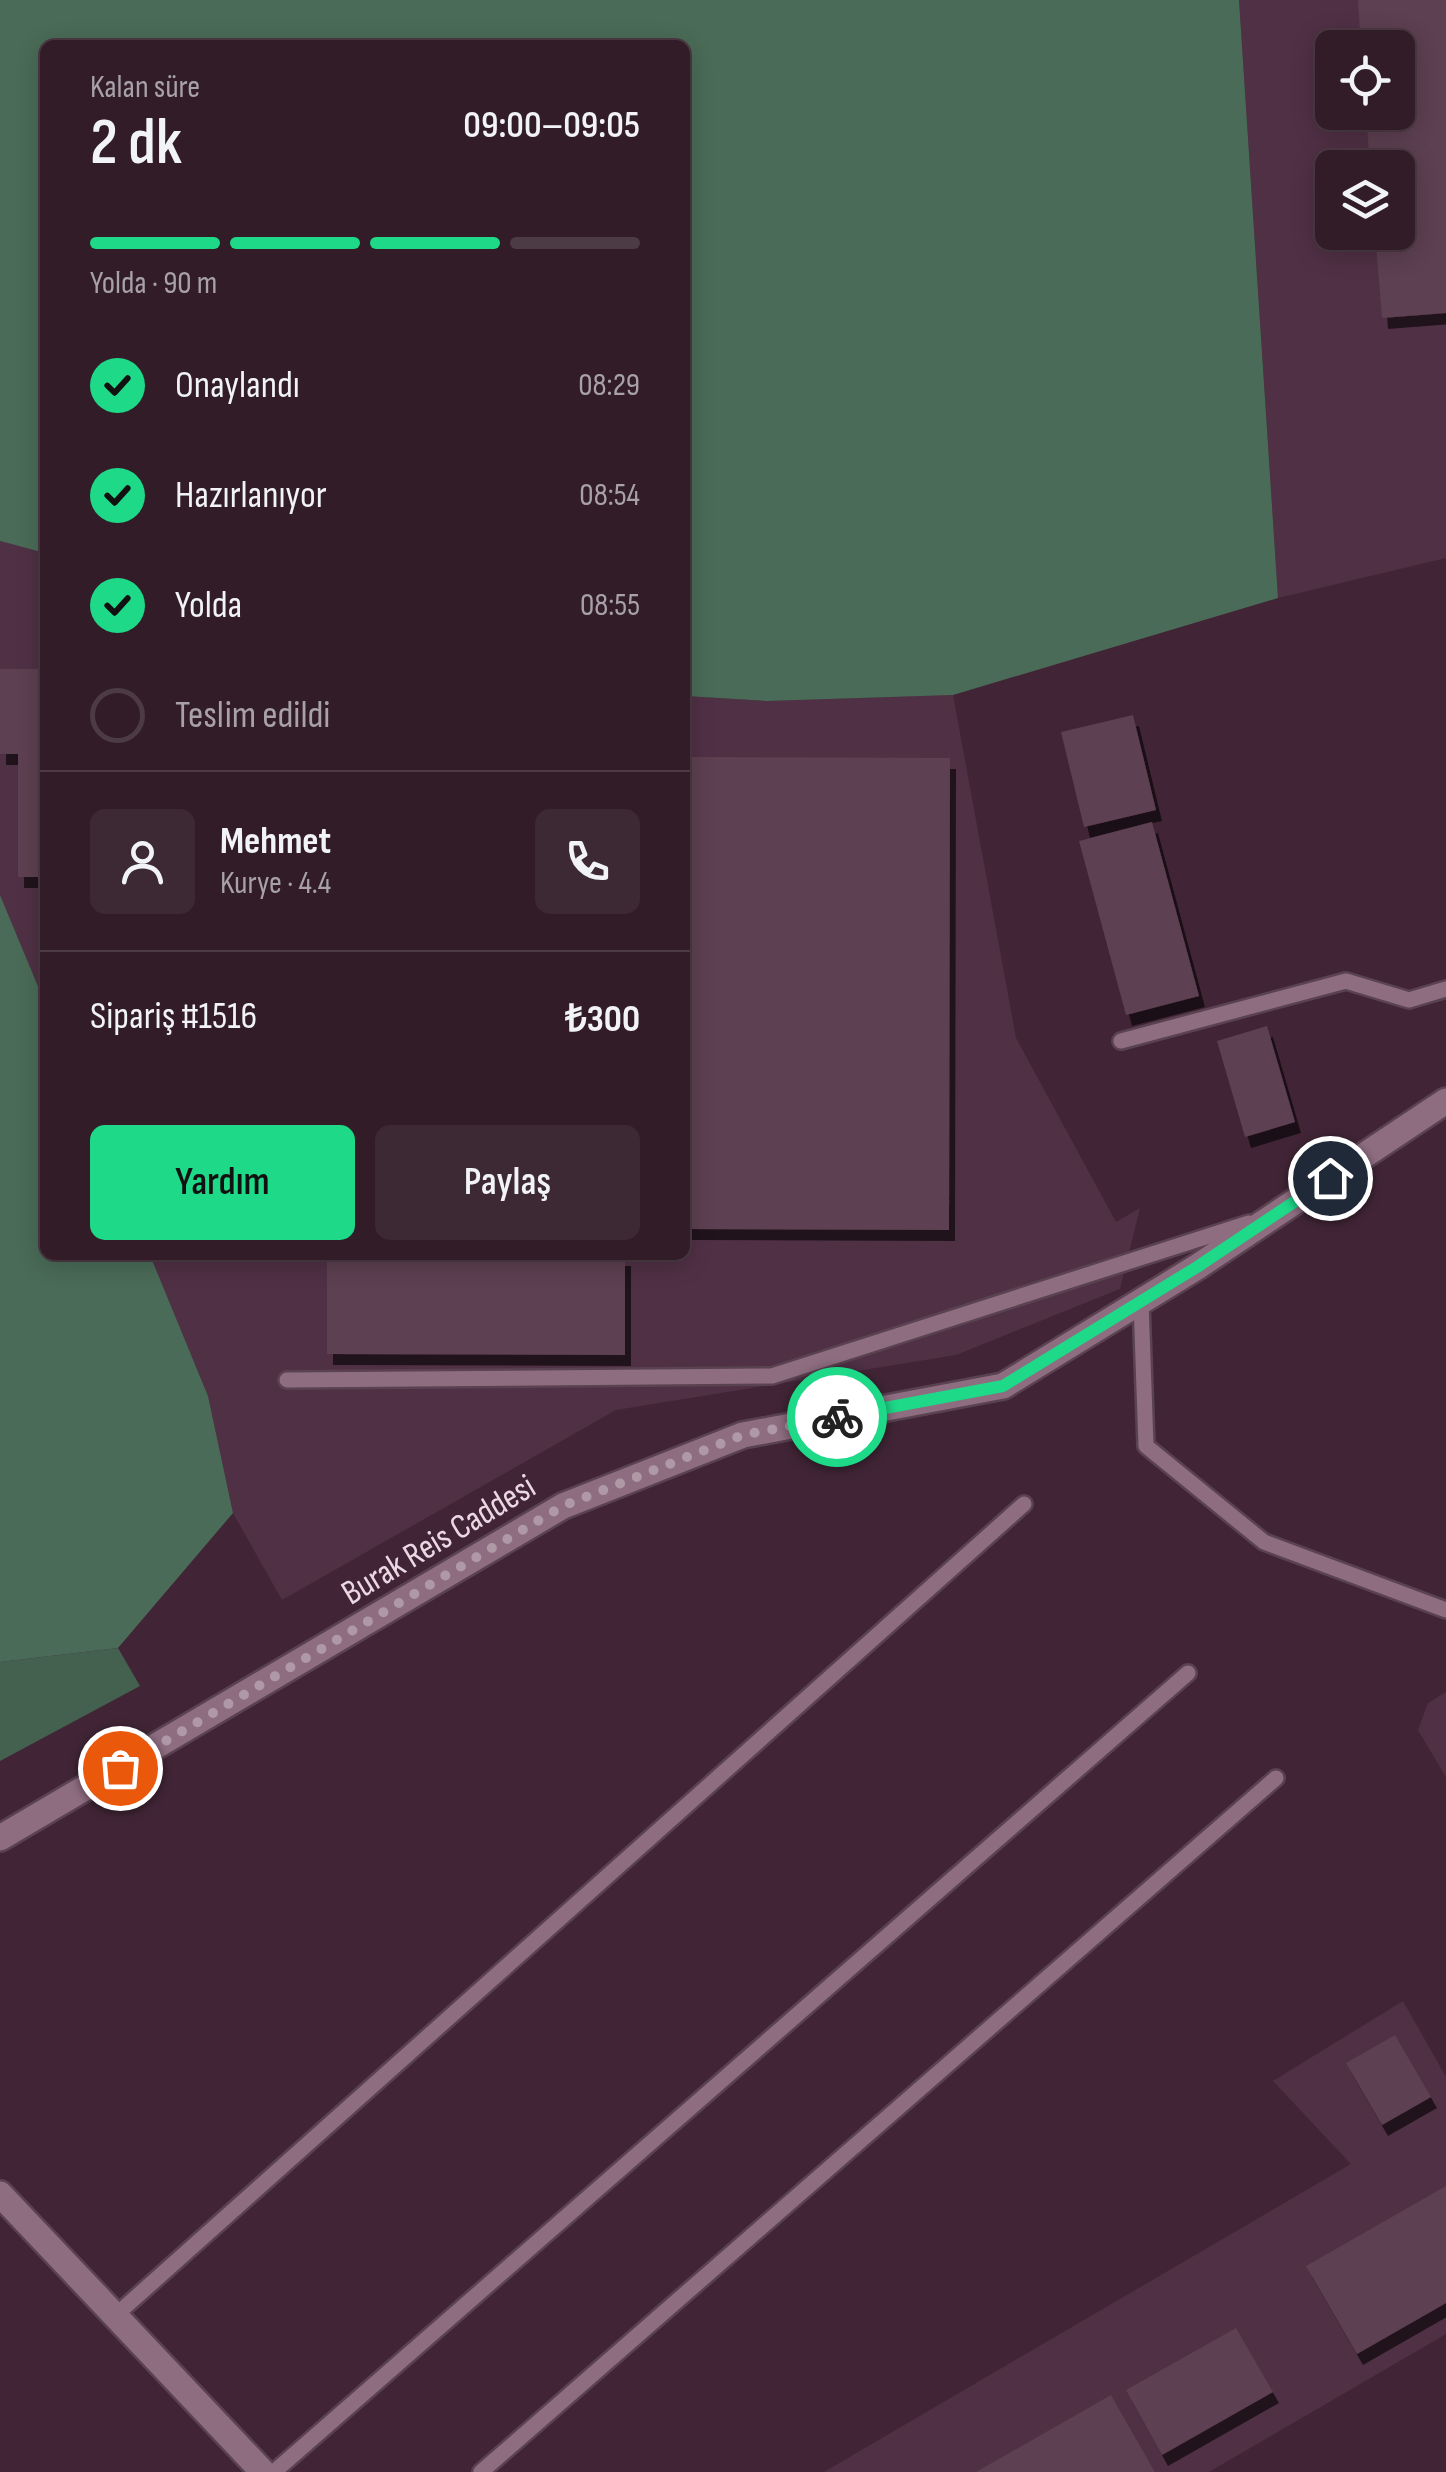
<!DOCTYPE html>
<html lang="tr">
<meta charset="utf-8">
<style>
body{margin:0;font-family:"Sofia Sans Condensed",sans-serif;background:#3d2934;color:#f1f3f6;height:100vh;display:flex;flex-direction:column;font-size:38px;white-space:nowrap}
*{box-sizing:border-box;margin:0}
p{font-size:32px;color:#a8a1a8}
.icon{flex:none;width:55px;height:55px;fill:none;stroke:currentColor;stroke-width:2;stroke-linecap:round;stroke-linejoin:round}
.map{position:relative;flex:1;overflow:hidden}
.sheet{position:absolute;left:40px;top:40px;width:650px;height:1220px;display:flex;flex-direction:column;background:#311c28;border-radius:15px;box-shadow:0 5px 25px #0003,0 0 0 2px #4c3a45}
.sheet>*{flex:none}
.controls{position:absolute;left:1315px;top:30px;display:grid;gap:20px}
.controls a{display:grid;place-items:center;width:100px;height:100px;border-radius:15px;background:#311c28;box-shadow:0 5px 25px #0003,0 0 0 2px #4c3a45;font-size:50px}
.pin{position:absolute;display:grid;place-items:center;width:85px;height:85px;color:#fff;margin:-42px;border:5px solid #fff;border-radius:50%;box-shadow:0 2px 10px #0007}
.courier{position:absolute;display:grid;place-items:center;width:100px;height:100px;margin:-50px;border:8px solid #1dd988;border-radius:50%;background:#fff;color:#222;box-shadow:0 2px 12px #0007}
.summary em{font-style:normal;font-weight:600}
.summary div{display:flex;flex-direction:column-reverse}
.summary{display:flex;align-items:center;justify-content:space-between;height:170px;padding:0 50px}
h1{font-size:65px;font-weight:600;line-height:75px}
.bar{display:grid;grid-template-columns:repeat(4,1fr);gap:15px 10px;align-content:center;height:120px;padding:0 50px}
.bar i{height:12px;border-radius:8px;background:#4c3a45}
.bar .current{background:#1dd988}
.bar p{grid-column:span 4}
.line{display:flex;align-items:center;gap:25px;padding:0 50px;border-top:2px solid #4c3a45}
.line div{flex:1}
.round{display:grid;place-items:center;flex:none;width:105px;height:105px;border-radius:15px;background:#3d2934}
ol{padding:0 50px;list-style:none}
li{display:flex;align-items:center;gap:30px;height:110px}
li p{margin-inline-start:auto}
li .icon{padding:10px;border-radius:50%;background:#1dd988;color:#111;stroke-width:4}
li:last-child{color:#a8a1a8}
li i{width:55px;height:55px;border:5px solid #4c3a45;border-radius:50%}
.button{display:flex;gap:20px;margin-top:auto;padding:20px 50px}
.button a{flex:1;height:115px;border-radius:15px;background:#1dd988;color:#111;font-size:40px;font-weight:600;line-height:115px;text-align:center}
.button a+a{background:#3d2934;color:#f1f3f6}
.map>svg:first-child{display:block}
</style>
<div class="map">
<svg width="1446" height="2472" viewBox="0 0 1446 2472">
<defs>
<filter id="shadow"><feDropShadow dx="6" dy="11" stdDeviation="0" flood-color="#0009"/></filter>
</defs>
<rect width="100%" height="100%" fill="#412536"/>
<path fill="#503045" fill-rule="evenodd" d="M1239 0H1446V558L1278 598ZM1332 48H1398V112H1332ZM1332 168H1398V232H1332Z
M0 541 45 553V1003L0 895Z
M953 695 1016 1038 1116 1222 1140 1208 1120 1289 956 1355 616 1410 282 1600 233 1513 208 1396 150 1255H685V696L767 701Z
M1446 1692V1777L1418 1730 1428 1703Z
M1403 2001 1446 2077V2334L1209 2472H824L1351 2164 1273 2081Z"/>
<path fill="#44614f" d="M118 1648 140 1686 0 1761V1662Z"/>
<path fill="#4a6b57" d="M0 0H1239L1278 598 953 695 767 701 685 696V45H45V553L0 541Z
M0 895 45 1003V1255H150L208 1396 233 1513 118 1648 0 1662Z"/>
<path fill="#5d3f51" filter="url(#shadow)" d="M1358 0H1446V313L1382 318 1375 232H1398V168H1370L1366 112H1398V48H1361Z
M0 669H45V877H18V754H0Z
M1133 715 1156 810 1084 827 1061 732Z
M685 757 950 758 949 1230 685 1229Z
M1152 822 1199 996 1126 1015 1079 841Z
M1267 1026 1295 1122 1245 1137 1217 1041Z
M327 1255H625V1355L327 1354Z
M1395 2035 1431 2097 1382 2125 1346 2063Z
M1446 2186V2303L1357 2354 1306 2266Z
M1236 2328 1273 2392 1162 2455 1126 2390Z
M1111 2395 1155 2472H976Z"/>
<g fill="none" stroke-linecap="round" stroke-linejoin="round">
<defs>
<path id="lane" d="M1121 1041 1346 981 1409 1000 1446 989
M1141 1302 1146 1446 1264 1542 1446 1610
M287 1380 772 1376 1249 1223
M116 2315 1024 1504
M274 2472 1188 1673
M481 2472 1276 1778"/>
<path id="street" d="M0 1838 563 1506 743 1435 1003 1386 1197 1267 1446 1101
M0 2194 263 2472"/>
</defs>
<use href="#lane" stroke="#5a4251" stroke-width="20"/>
<use href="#street" stroke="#5a4251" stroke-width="30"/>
<use href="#lane" stroke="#8e6d81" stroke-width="15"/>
<use href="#street" stroke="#8e6d81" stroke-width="25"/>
</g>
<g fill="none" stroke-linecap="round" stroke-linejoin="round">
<path stroke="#b099a6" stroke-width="10" stroke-dasharray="0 18" d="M120 1768 563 1506 743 1435 837 1417"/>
<path stroke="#1dd988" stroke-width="12" d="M837 1417 1003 1386 1197 1267 1330 1178"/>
</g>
<g text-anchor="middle" stroke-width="10" stroke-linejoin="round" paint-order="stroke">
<g font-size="35" fill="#ebd8e2" stroke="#412536">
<text transform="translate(438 1539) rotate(-31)" y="12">Burak Reis Caddesi</text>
</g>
</g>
</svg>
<div class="controls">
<a><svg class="icon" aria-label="locate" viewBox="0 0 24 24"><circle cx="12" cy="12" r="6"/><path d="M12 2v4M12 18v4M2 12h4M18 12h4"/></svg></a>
<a><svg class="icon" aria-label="layers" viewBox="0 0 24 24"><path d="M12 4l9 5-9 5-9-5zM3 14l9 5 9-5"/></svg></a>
</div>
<div class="pin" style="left:120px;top:1768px;background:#ea580c"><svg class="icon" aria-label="bag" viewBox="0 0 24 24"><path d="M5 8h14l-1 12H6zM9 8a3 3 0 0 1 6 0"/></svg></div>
<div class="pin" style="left:1330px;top:1178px;background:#1f2937"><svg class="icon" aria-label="home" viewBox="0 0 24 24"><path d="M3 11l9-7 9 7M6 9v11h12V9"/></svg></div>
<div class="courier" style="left:837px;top:1417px"><svg class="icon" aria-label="bike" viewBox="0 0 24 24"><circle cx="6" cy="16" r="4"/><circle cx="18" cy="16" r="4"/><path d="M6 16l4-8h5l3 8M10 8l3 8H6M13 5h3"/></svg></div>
<section class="sheet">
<div class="summary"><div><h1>2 dk</h1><p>Kalan süre</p></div><em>09:00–09:05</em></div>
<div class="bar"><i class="current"></i><i class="current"></i><i class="current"></i><i></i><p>Yolda · 90 m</p></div>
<ol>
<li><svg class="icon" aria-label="check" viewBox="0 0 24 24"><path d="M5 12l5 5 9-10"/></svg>Onaylandı<p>08:29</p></li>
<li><svg class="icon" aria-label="check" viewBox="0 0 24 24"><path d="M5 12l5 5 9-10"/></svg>Hazırlanıyor<p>08:54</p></li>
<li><svg class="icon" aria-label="check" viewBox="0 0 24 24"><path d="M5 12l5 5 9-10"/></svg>Yolda<p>08:55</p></li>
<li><i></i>Teslim edildi</li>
</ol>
<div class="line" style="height:180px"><a class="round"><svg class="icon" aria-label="person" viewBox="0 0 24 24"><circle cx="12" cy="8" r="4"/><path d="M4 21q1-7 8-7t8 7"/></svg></a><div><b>Mehmet</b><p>Kurye · 4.4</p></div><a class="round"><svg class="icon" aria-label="phone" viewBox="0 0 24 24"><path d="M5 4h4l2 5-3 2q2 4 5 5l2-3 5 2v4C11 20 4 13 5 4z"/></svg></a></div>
<div class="line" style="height:130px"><div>Sipariş #1516</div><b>₺300</b></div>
<div class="button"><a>Yardım</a><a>Paylaş</a></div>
</section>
</div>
